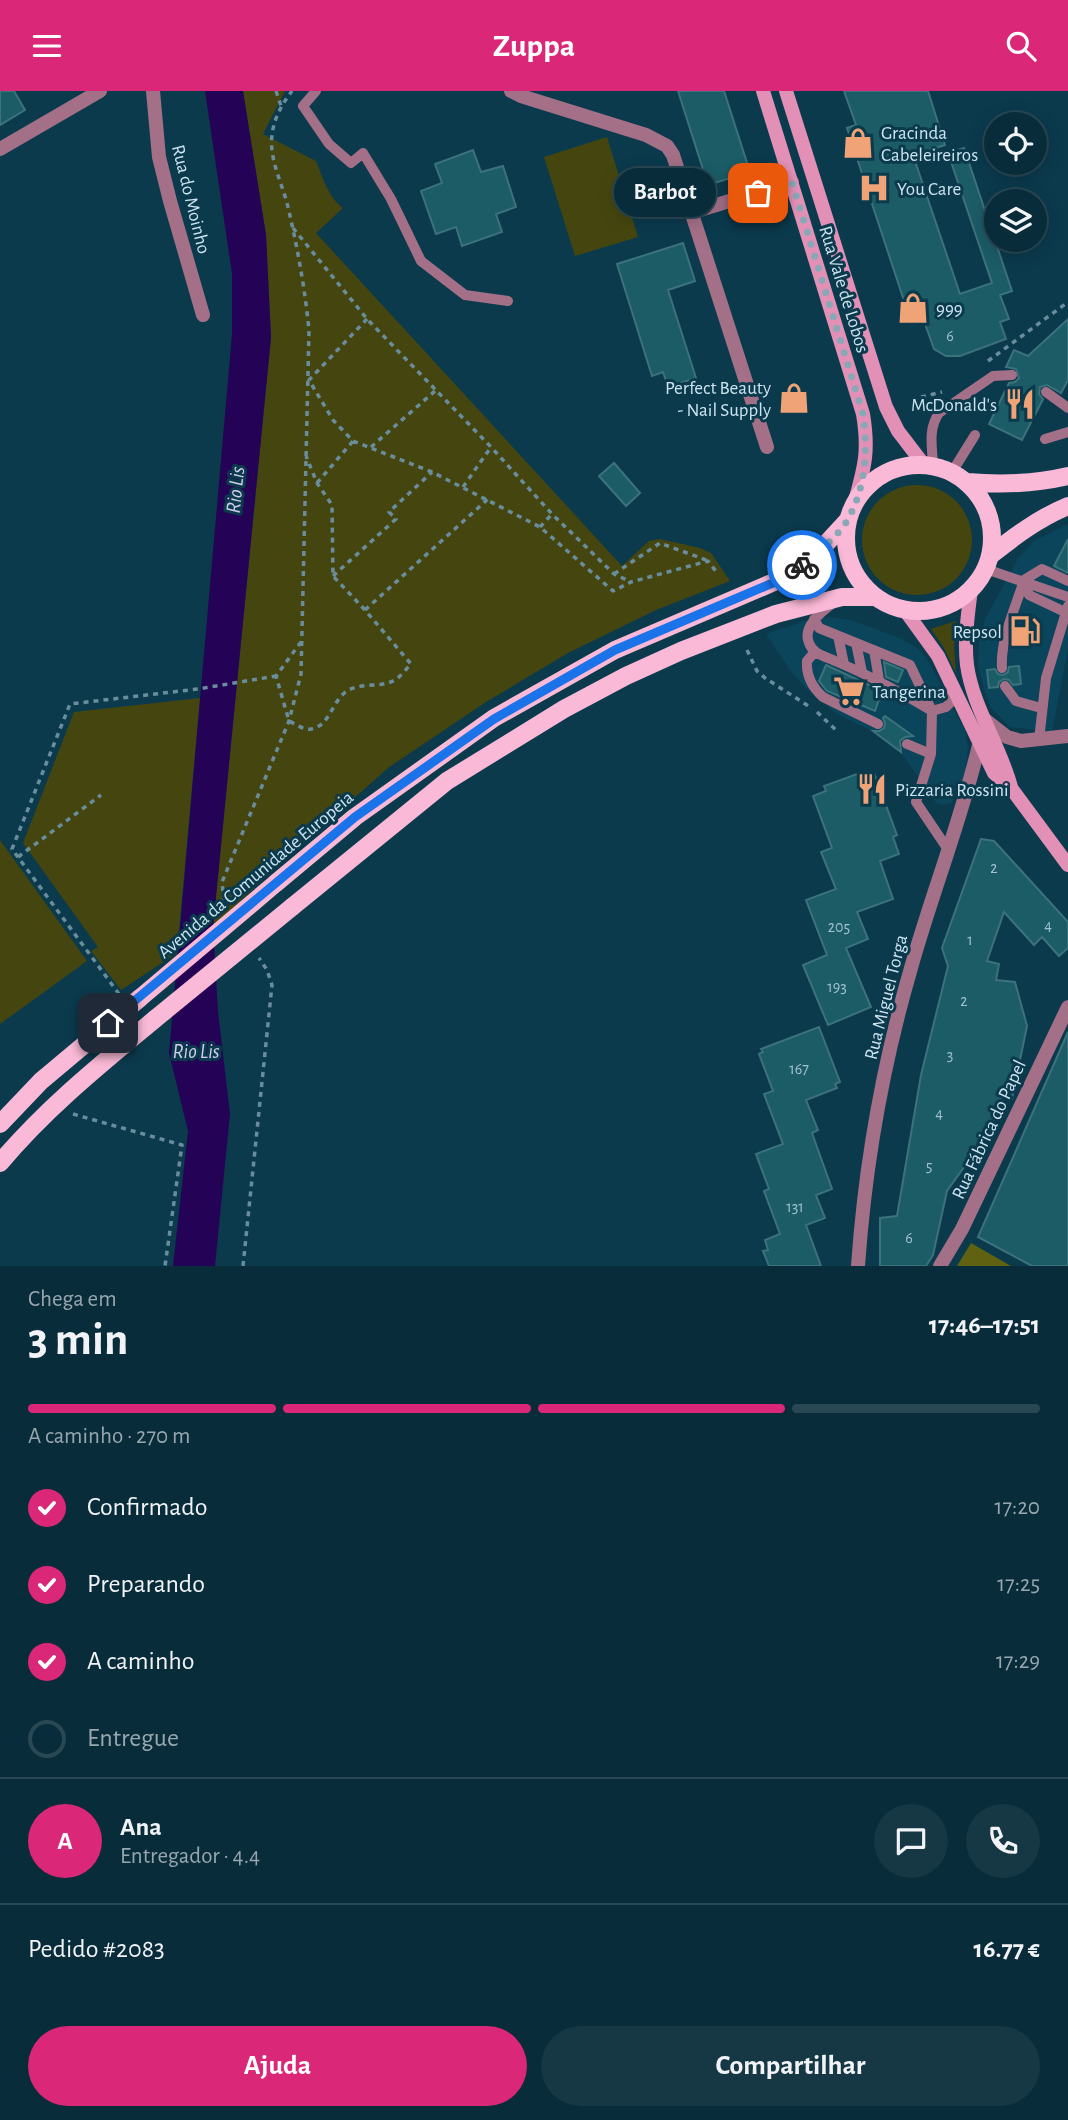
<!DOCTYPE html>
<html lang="pt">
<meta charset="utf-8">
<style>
body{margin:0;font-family:"Alegreya Sans",sans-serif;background:#163845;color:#f1f3f6;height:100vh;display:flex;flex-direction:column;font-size:26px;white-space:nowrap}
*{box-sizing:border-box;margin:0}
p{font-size:23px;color:#98a7af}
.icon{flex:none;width:38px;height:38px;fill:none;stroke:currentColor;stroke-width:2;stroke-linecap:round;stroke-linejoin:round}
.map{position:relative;height:1175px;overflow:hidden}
.sheet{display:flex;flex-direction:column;background:#082c3a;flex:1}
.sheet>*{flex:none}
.controls{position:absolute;left:984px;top:21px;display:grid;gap:14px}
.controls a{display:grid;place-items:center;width:63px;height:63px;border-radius:50%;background:#082c3a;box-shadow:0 4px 18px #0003,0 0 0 2px #294854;font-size:35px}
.pin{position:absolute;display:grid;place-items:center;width:60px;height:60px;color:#fff;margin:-30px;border-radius:14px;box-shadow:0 4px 10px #0006}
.courier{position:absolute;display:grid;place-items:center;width:70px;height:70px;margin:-35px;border:5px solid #1a73e8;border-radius:50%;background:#fff;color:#222;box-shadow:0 2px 9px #0007}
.bubble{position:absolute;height:49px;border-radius:24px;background:#082c3a;box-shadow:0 4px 18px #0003,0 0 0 2px #294854;font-size:23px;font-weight:700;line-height:49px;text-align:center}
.overview em{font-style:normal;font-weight:700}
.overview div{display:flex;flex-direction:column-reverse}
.overview{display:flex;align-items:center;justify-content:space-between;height:119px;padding:0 28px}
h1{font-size:46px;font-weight:700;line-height:52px}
.bar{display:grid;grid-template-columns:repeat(4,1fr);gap:10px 7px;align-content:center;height:84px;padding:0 28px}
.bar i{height:9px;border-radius:5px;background:#294854}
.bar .selected{background:#db2777}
.bar p{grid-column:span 4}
.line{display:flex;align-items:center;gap:18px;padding:0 28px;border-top:2px solid #294854}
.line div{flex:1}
.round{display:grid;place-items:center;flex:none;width:74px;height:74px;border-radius:37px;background:#163845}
ol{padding:0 28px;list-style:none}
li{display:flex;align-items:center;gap:21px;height:77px}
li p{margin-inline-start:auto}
li .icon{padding:7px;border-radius:50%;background:#db2777;color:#fff;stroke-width:4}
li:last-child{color:#98a7af}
li i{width:38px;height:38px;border:4px solid #294854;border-radius:50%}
.button{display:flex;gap:14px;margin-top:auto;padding:14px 28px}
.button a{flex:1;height:80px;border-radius:42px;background:#db2777;color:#fff;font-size:28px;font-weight:700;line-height:80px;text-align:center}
.button a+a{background:#163845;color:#f1f3f6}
header{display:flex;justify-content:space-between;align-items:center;height:91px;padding:0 28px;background:#db2777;color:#fff;font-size:32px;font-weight:700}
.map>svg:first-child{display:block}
</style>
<header><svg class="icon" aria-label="menu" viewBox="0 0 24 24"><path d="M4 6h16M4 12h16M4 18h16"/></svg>Zuppa<svg class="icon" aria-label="search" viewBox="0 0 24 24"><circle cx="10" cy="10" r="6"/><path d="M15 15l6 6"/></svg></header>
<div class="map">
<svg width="1068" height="1175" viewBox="0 0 1068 1175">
<rect width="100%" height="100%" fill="#0b3a4d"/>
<path fill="#0a455c" d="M1068 433V558L1052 641 1010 636 991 617 984 599 978 574 979 551 985 528 1019 466 1034 450Z
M829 526 851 529 902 548 917 557 927 568 965 640 968 658 965 684 958 703 951 712 943 714 937 713 901 661 873 640 838 624 808 599 791 581 766 543 805 530Z"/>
<path fill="#45460f" d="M243 0H285L263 43 316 70C323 87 328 106 343 117L316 142 622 475 649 450 660 448 700 457 711 462 730 490 656 519 568 562 486 611 388 677 271 781 213 836 271 247 266 144Z
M607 46 638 146 575 165 544 66Z
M862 449a55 55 0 1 1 110 0a55 55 0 1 1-110 0Z
M956 530 954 556 956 582 944 557 931 538Z
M200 607 177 862 121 899 91 860 98 856 23 752 74 621Z
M0 749 87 870 0 933Z"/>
<path fill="#606211" d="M971 1152 1011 1175H957Z"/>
<path fill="#240357" d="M205 0H243L266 144 271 246 213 836 218 920 230 1023 215 1175H173L188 1040 169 962 232 243V183Z"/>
<path fill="#1b5c67" stroke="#3c727b" stroke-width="2" d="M0 0H14L25 19 0 34Z
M678 0H724L750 81 708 94Z
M844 0H928L945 54 913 64 960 203 992 192 948 62 964 57 1012 200 1000 204 1009 228 1000 231 1006 248 960 265H946L934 258 924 230 912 234 847 37 856 34Z
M473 59 481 81 503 75 516 116 496 123 502 141 462 155 456 136 436 143 421 100 442 92 435 73Z
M683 152 695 190 668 199 696 287 668 296 663 281 652 285 617 173Z
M1068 228V289L1061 302 1047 294 1040 296 1039 303 1043 308 1022 349 989 333 1009 292 1015 291 1019 287 1016 278 1006 276 1014 259 1028 265Z
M614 372 640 402 626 415 599 385Z
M1068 448V482L1054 475Z
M884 571 903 579 898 591 886 586Z
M826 574 882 600 875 620 827 600 819 590Z
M1019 575 1021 593 1013 594 1009 589 1004 588 999 591 998 596 989 597 987 579 995 578 998 583 1003 584 1008 581 1009 576Z
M885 625 913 645 905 646 900 650 901 661 873 640H879L884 637 885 632 883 627Z
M874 682 897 744 893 746 899 763 880 770 893 808 857 821 868 848 846 857 871 916 828 934 803 874 827 864 806 809 836 798 821 761 832 757 813 705 826 700 824 695 857 683 859 688Z
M981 748 994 750 1068 831V857L1059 865 1042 846 1034 854 1004 821 987 870 999 873 996 889 1015 891 1027 935 1012 1008 1001 1007 989 1045 982 1044 978 1065H972L947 1100 933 1164 926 1175H880V1127L897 1125 921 984 948 875 942 857Z
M819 936 840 991 835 993 837 997 806 1009 818 1039 812 1042 832 1098 816 1104 825 1127 806 1134 821 1175H769L763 1160 768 1159 765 1149 780 1143 764 1100 769 1098 756 1063 783 1053 764 1003 773 1000 759 963 763 961 761 958Z
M1068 941V1175H1032L978 1146Z"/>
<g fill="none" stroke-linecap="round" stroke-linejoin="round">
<path stroke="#6a8d9d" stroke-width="3.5" stroke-dasharray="5 5" stroke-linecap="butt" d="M276 0 281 15
M293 137 367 228 491 356 552 423 614 483 631 491
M367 228 309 289 333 329 353 350 432 381 540 436 613 500 631 491 708 470 718 483
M988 270 1068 211
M921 306 942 301
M371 356 435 300
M317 392 353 350
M463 396 491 356
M540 436 552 423
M614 483 660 452 706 469
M333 485 396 428 389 421 432 381
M365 519 488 408
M301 551 276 585 289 630C297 634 306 641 315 637 330 632 333 609 347 600 362 591 381 597 395 589 401 585 406 578 411 573L365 519 333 485 332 414 317 392 306 365
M747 559 757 580 765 587 810 616
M817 621 838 641
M18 766 101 704
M224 810 222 791 289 630 301 583 309 240C305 197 297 154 287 112 281 90 269 67 272 44 274 27 282 13 292 0
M119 903 12 758 70 613 198 598 276 585
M73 1023 182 1054 165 1175
M243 1175 272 894 267 879 259 867"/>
<path stroke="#a47087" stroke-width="10" d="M316 0 303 15 329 53 351 72 363 62 391 108 421 170 465 204 508 210
M1046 301 1068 317
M1045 348 1068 341
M933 373C932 355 928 338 939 322L993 285 1012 284
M952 381 975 344
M986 478 1068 506
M1024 489 1029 504 1065 521
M832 513C821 521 802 536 809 552 813 563 824 565 835 570 869 584 900 601 932 620L946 616 952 610V599
M814 528 819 537 910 574 932 620 931 663 916 711 949 760
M838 545 844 573
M856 552 862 581
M874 559 879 589
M819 563H813L807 570C806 585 813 597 823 606L878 633
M1002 577C1000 548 1016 516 1024 489L1042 478 1068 490
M1005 595 1016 610 1041 617
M1039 649 1046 587 1068 515
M907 653 931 663"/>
<path stroke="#a47087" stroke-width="14" d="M153 0 159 66 170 110 203 224
M511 0 521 5 646 44 667 55 673 64 767 356
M0 58 100 0
M690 122 792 91
M984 628 1007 646 1021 650 1068 645
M858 1175C865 1075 883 973 911 877 932 802 961 730 979 654
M940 1175 962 1138 1068 916"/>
<path stroke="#e390b6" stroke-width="14" d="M763 0 863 323C869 359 865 375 855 410
M786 0 886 316 898 340 924 374
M971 498C968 523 964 549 967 574 973 617 1000 654 1011 696
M904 518 938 565 994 682 1011 697 1068 774"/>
<path stroke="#fab9d6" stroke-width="18" d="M846 447a73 73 0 1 1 146 0a73 73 0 1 1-146 0Z
M967 391C1001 394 1034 393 1068 385
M991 464C1015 445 1039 427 1068 415
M276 792 355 726 494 627 615 559 774 491 801 475 823 456 847 430
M292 816 447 690 564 618 626 585 681 560 776 523 842 506H875
M0 1033 41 990 140 907
M0 1072C45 1018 101 973 155 928"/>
<path stroke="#fab9d6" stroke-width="18" d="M140 907 276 792
M155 928 292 816"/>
</g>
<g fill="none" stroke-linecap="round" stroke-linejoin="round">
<path stroke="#89a8b7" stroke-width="7" stroke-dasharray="0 12.6" d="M758 102 792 91 863 323C868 358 866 396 848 428 838 446 817 461 802 474"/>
<path stroke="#1a73e8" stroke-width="9" d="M108 932 355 726 494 628 615 559 775 491 802 474"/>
</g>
<defs>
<symbol id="shop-bare" viewBox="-9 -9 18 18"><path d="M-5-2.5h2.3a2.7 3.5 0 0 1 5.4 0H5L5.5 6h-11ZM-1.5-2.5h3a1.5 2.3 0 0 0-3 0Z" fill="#efa377" stroke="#0b3a4d" stroke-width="2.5" paint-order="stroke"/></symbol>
<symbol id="hospital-bare" viewBox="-9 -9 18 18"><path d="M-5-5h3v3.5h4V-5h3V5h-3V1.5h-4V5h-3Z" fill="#efa377" stroke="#0b3a4d" stroke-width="2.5" paint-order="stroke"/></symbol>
<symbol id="restaurant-bare" viewBox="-9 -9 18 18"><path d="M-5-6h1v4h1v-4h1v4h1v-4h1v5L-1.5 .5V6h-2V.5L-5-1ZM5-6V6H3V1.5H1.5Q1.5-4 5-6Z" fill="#efa377" stroke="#0b3a4d" stroke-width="2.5" paint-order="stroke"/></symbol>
<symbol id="fuel-bare" viewBox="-9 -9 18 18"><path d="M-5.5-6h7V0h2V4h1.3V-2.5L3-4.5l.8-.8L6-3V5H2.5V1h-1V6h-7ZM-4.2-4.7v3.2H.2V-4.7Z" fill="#efa377" stroke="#0b3a4d" stroke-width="2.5" paint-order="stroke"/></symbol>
<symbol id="supermarket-bare" viewBox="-9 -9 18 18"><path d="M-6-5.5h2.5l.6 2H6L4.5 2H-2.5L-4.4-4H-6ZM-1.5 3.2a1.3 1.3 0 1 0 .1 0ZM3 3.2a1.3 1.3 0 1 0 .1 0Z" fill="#efa377" stroke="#0b3a4d" stroke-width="2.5" paint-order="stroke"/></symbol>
</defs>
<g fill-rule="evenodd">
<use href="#shop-bare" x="836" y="30" width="44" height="44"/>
<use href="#hospital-bare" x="852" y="75" width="44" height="44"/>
<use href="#shop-bare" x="891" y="195" width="44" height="44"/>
<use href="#shop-bare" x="772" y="285" width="44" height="44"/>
<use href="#restaurant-bare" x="998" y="291" width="44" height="44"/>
<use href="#fuel-bare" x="1003" y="518" width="44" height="44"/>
<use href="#supermarket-bare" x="827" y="578" width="44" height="44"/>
<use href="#restaurant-bare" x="850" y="676" width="44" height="44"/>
</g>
<g text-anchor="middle" stroke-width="6" stroke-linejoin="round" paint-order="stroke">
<g font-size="16" fill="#a0c2ce">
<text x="950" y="250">6</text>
<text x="994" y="782">2</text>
<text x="1048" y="839">4</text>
<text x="839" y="841">205</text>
<text x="970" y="854">1</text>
<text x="837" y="901">193</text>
<text x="964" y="915">2</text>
<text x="950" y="969">3</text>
<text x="799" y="983">167</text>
<text x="939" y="1027">4</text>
<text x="929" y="1080">5</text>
<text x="795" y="1121">131</text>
<text x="909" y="1152">6</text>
</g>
<g font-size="19" fill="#cde4f0" stroke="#0b3a4d" text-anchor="start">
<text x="881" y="48">Gracinda<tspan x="881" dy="22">Cabeleireiros</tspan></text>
<text x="897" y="104">You Care</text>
<text x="936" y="224">999</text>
<text x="771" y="303" text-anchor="end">Perfect Beauty<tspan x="771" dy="22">- Nail Supply</tspan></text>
<text x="997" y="320" text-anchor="end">McDonald's</text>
<text x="1002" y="547" text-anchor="end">Repsol</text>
<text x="872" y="607">Tangerina</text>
<text x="895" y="705">Pizzaria Rossini</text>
</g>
<g font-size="19" fill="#cde4f0" stroke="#0b3a4d">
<text transform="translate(192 108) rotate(76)" y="7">Rua do Moinho</text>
<text transform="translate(845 198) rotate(73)" y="7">Rua Vale de Lobos</text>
<text transform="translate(255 783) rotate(-40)" y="7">Avenida da Comunidade Europeia</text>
<text transform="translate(885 906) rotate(-76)" y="7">Rua Miguel Torga</text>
<text transform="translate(988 1038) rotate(-65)" y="7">Rua Fábrica do Papel</text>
</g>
<g font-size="21" font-style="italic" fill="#d2cfeb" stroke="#0b3a4d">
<text transform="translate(235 399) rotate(-84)" y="7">Rio Lis</text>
<text x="196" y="967">Rio Lis</text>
</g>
</g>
</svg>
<div class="controls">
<a><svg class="icon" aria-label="locate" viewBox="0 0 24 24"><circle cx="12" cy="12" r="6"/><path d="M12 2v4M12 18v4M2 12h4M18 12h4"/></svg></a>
<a><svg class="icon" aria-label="layers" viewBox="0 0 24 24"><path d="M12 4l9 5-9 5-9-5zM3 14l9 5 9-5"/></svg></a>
</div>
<div class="pin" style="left:758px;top:102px;background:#ea580c"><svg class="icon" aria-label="bag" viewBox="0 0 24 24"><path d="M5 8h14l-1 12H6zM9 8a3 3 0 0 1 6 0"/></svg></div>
<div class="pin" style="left:108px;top:932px;background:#1f2937"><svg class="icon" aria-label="home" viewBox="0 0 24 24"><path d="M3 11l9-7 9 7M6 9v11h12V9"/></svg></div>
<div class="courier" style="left:802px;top:474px"><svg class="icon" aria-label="bike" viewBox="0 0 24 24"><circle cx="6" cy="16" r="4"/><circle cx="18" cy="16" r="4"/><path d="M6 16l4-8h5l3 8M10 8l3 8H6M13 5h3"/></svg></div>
<div class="bubble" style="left:614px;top:77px;width:102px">Barbot</div>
</div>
<section class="sheet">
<div class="overview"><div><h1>3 min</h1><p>Chega em</p></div><em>17:46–17:51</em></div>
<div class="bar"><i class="selected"></i><i class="selected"></i><i class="selected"></i><i></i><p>A caminho · 270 m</p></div>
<ol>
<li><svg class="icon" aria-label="check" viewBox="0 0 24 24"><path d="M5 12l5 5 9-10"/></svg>Confirmado<p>17:20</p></li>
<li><svg class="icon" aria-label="check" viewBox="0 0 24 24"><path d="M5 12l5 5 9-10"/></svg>Preparando<p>17:25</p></li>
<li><svg class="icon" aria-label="check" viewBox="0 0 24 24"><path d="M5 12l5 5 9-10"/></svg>A caminho<p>17:29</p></li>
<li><i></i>Entregue</li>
</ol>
<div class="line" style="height:126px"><b class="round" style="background:#db2777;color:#fff">A</b><div><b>Ana</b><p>Entregador · 4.4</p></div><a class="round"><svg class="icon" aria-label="chat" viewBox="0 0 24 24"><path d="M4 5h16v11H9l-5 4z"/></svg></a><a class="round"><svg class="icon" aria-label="phone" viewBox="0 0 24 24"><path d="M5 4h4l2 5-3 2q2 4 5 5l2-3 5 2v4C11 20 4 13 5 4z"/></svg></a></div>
<div class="line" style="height:91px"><div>Pedido #2083</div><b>16.77 €</b></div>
<div class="button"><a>Ajuda</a><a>Compartilhar</a></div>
</section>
